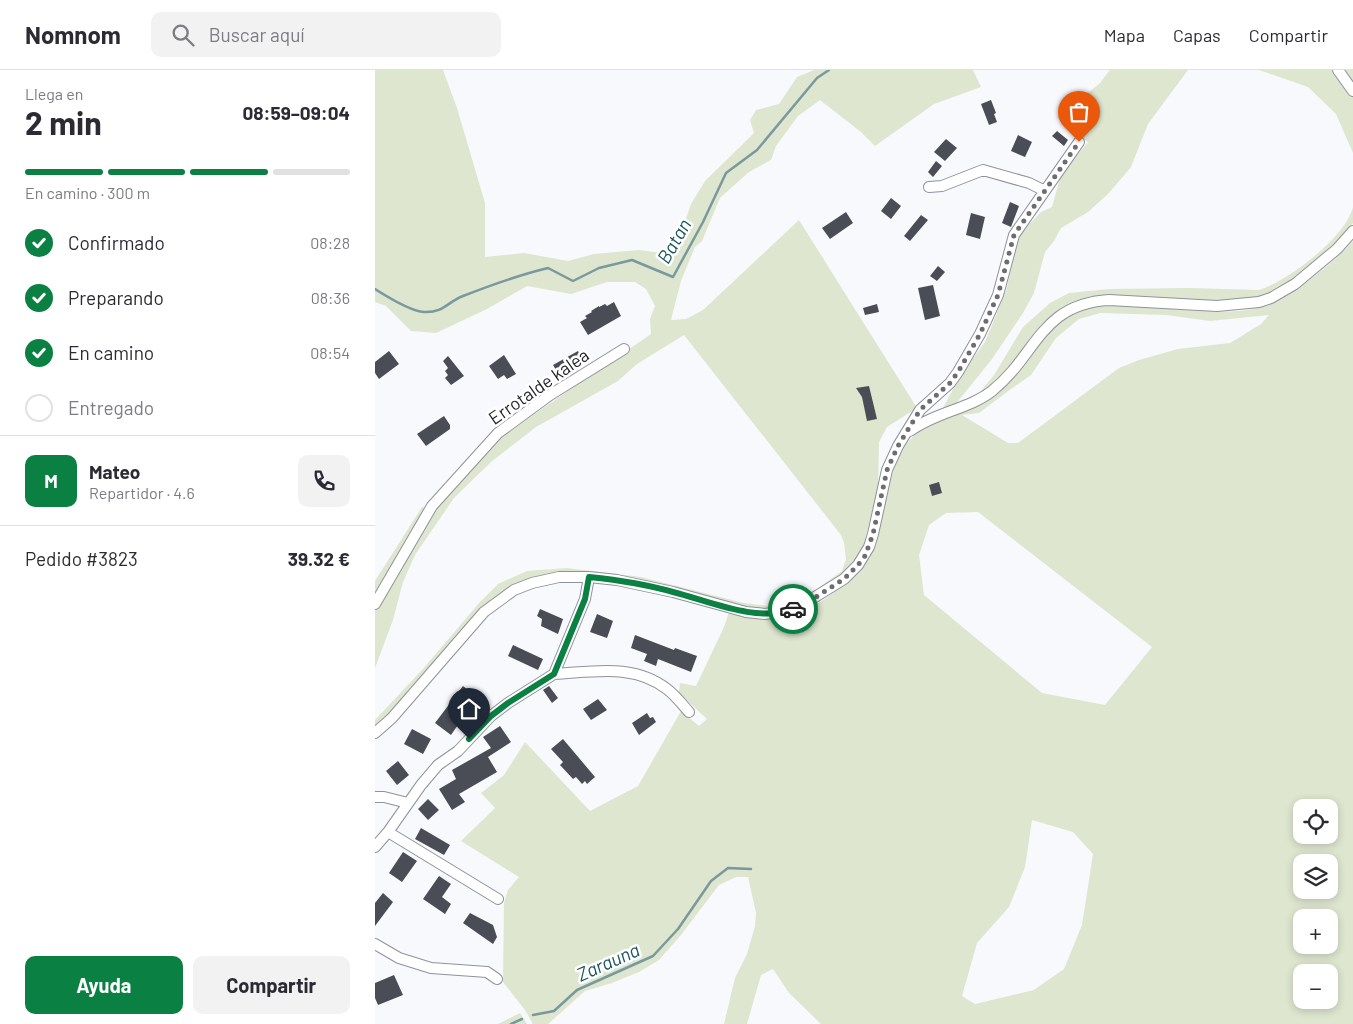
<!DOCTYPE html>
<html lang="es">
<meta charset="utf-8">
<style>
body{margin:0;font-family:Barlow,sans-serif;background:#f2f2f3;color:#2b2b33;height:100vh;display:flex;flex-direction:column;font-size:19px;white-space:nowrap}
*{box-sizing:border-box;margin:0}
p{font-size:16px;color:#7c7c81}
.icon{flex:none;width:28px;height:28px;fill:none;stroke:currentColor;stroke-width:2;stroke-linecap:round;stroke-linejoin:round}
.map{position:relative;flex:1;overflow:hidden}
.sheet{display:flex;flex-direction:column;background:#fff;width:375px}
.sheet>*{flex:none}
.tools{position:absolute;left:918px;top:729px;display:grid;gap:10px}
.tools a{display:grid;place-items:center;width:45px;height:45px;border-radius:10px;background:#fff;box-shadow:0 2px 8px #0003;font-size:25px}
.pin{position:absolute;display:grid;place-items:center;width:42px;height:42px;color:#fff;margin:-51px -21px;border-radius:50% 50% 50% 0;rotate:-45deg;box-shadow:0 0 5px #0007}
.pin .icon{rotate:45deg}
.courier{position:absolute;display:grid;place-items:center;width:50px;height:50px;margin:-25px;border:4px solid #0b8043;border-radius:50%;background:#fff;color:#222;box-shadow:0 1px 6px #0007}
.headline em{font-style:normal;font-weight:700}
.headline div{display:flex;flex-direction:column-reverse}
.headline{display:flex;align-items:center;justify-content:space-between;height:85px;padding:0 25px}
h1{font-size:32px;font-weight:700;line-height:38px}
.bar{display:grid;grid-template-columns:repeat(4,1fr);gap:8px 5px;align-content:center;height:60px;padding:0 25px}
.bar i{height:6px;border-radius:4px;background:#e1e1e2}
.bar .active{background:#0b8043}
.bar p{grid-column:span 4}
.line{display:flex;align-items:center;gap:12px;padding:0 25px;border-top:1px solid #e1e1e2}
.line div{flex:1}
.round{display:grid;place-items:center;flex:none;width:52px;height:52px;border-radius:10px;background:#f2f2f3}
ol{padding:0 25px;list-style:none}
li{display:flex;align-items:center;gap:15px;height:55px}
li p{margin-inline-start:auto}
li .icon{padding:5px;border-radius:50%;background:#0b8043;color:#fff;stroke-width:4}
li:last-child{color:#7c7c81}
li i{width:28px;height:28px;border:2px solid #e1e1e2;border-radius:50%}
.action{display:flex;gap:10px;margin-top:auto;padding:10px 25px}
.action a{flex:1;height:58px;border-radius:10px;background:#0b8043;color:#fff;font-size:20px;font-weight:700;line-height:58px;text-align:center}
.action a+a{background:#f2f2f3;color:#2b2b33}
header{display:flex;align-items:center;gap:30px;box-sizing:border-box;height:70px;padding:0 25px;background:#fff;border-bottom:1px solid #e1e1e2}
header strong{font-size:24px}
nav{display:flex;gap:28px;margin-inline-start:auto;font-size:18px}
.search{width:350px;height:45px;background:#f2f2f3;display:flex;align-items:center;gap:12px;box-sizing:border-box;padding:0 18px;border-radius:10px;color:#7c7c81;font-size:19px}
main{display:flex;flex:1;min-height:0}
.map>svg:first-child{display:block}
</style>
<header>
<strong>Nomnom</strong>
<div class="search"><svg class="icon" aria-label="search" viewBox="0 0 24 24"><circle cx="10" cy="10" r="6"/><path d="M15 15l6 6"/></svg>Buscar aquí</div>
<nav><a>Mapa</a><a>Capas</a><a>Compartir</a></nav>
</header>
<main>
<section class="sheet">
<div class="headline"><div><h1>2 min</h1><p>Llega en</p></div><em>08:59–09:04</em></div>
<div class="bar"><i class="active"></i><i class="active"></i><i class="active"></i><i></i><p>En camino · 300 m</p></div>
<ol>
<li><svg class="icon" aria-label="check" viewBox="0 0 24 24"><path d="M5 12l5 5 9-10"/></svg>Confirmado<p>08:28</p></li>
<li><svg class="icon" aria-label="check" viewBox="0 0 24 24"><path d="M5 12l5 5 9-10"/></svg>Preparando<p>08:36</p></li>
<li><svg class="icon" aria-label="check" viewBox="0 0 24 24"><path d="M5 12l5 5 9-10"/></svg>En camino<p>08:54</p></li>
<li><i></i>Entregado</li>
</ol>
<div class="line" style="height:90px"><b class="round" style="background:#0b8043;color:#fff">M</b><div><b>Mateo</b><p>Repartidor · 4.6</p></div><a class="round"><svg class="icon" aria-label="phone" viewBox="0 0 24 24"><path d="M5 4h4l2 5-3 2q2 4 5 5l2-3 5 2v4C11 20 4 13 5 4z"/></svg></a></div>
<div class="line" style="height:65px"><div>Pedido #3823</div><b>39.32 €</b></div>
<div class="action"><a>Ayuda</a><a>Compartir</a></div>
</section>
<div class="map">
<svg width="978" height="954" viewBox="0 0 978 954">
<rect width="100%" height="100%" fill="#f8f9fd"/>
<path fill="#dee6cf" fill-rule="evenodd" d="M0 0H68L82 38 110 133V187L149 183 193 191 219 184 264 180 287 183 307 160 316 134 330 111 379 63 375 50 381 40 404 34 422 7 439 0H598L606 17 559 34 500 76 486 62 445 30 423 46 401 76 396 90 374 102 345 128 327 171 320 177 306 211 296 250 311 249 328 240 424 150 542 338 512 357 504 372 503 418 487 481 478 496 457 514 419 535 396 540 375 538 208 503H175L146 512 117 530 20 640 0 657V650L47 600 105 532 123 514 152 501 192 498 266 507 369 533 394 536 419 531 443 518 467 501 471 489 469 473 466 465 309 265 262 294 243 311 161 357 116 392 79 428 40 485 28 512 18 550 0 598V542L2 533 58 440 126 367 276 264 275 249 280 236 271 219 260 212H232L196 224 152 216 112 239 61 263 36 261 11 236 0 232Z
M735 0H813L773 54 756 97 734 123 713 142 686 158 679 171 670 182 659 223 648 243 617 289 580 335 568 338 585 306 610 272 631 221 644 165 666 142 677 137 686 105 713 72 682 47 724 14Z
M884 0H978V83L961 44 933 17Z
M978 137V153L959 176 916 211 896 224 872 231H841L741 226H716L697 232 687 237 671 250 626 308 602 326 619 305 648 257 675 233 694 223 734 219 815 218 884 220C914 210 970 168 978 137Z
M978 171V954H446L414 923 398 899 386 905 372 954H349L360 908 372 884 380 856 381 843 373 807H361L344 815 306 865 284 890 264 902 237 913 210 921 173 954H158L150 940 128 912 129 833 133 820 144 807 86 771 120 738 106 723 129 705 150 672 215 741 263 716 306 641 324 656 332 649 304 623 305 613 321 616 349 557 354 542C369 545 387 551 403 549 436 545 475 512 495 488 499 473 503 459 507 444 516 408 521 370 558 352 577 343 599 341 616 327 649 301 664 258 703 240 723 232 747 236 767 237 802 239 838 244 872 240 908 235 954 197 978 171ZM725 243 791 245 835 251 894 245 886 254 855 273 803 279 764 290 744 298 643 373H633L587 345 604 343 636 319 656 305 681 268 704 249ZM603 442 777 577 730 635 667 623 549 525 544 485 554 455 571 443ZM926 738H954V765H926ZM657 750 698 762 718 784 707 855 689 899 659 920 600 934 587 926 602 873 634 837 650 797ZM926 792H954V820H926ZM926 848H954V875H926ZM926 902H954V930H926Z
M47 437 51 438 0 527V511Z
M145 943 152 954H123Z"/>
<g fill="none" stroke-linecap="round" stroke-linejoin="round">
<path stroke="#79999e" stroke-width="2.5" d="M0 219C11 226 36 241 49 242 69 243 72 232 88 226 116 215 144 205 173 198L198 211 224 198 257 190 298 207 328 152 351 103 382 80 442 8 454 0
M158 945 179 941 202 920 278 886 303 859 336 811 353 798 376 799
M136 954 147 949"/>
</g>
<path fill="#4a4d55" d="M616 30 621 43 619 44 622 52 614 55 606 34Z
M682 61 693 70 689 76 677 66Z
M643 65 657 72 650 87 636 81Z
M571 69 582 78 570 91 559 82Z
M561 91 567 96 558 107 553 102Z
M516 128 526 136 516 149 506 141Z
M635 132 644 136 636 157 627 153Z
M471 142 478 153 455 169 447 158Z
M596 143 610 147 605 169 591 165Z
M546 145 553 150 535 171 529 166Z
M563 196 570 202 562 211 555 206Z
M558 215 565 246 550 250 543 218Z
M239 232 246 246 213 265 205 252 212 248 210 246 217 242 216 241 224 236V237L230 234 232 236Z
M502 234 504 242 490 245 488 238Z
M14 281 24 294 4 309 0 303V292Z
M203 281 207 289 183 303 178 295Z
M129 285 141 304 132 309 129 305 123 309 114 296Z
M73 286 89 306 76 315 70 308 73 305 70 301 73 298 68 291Z
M494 316 502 349 492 351 487 327 481 318Z
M69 346 75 355V359L51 376 42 364Z
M564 412 567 423 557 426 554 415Z
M165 539 188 549 183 564 166 556 167 549 162 546Z
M222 544 238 551 232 568 215 562Z
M260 565 299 580 300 578 322 586 316 602 283 589 281 596 269 591 272 584 256 578Z
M138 575 168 589 163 600 133 586Z
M88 616 102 627 76 665 60 653Z
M174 616 183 628 177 633 168 620Z
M223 629 232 640 216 650 208 639Z
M272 643 275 648 278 647 281 652 264 665 257 653Z
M125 656 136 672 113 687 122 702 84 724 90 732 77 740 64 719 81 709 77 700 116 678 108 667Z
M37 659 56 669 48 684 29 674Z
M188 669 220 707 212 714 210 711 207 714 201 707 198 709 185 695 188 692 176 679Z
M23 691 34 705 22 715 11 701Z
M53 729 64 740 53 750 43 739Z
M46 758 75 775 69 785 40 769Z
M28 782 42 791 27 812 14 803Z
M64 806 76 814 67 827 76 834 70 844 48 829Z
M8 823 18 832 0 856V833Z
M95 843 118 855 122 867 118 874 88 853Z
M19 905 28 925 3 935 0 928V913Z"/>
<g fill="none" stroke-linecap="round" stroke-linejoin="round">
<defs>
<path id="minor" d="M963 0 978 21
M554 117 567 116 608 100 654 113 670 121
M535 361C561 342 594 339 617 321 662 285 665 234 734 230L842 236 884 232 896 228 920 214 962 179 978 161
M0 534 57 436 123 363 175 325 249 279
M179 604C219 602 258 593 292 619 300 625 307 634 314 642
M0 663 17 648 109 542 139 520 157 513 184 507H214L242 510 298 522 371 542 390 544 412 541 424 537 469 509 483 495 494 477 498 464 512 400 523 376 545 340 575 313 583 302 605 264 623 225 639 165 704 72
M0 727H9L33 733
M13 762 123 829
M0 777 13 762 46 715 63 695 83 681 116 646 133 633 179 604 210 529 214 507
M0 874 24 888 56 898 112 902 122 909"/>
</defs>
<use href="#minor" stroke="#8f929c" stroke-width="12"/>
<use href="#minor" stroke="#fff" stroke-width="10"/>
</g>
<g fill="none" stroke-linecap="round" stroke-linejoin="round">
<path stroke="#6b6d71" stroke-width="5" stroke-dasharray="0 9" d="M418 539 433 532 469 509 483 495 490 486 498 464 512 400 523 376 545 340 575 313 583 302 605 264 623 225 639 165 704 72"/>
<path stroke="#0b8043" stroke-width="6" d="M94 669 116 646 133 633 179 604 210 529 214 507C243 510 270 514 298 522 334 531 382 553 418 539"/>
</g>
<g text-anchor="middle" stroke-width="5" stroke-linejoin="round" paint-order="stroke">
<g font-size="18" fill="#1f2125" stroke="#fff">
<text transform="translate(164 317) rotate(-35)" y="6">Errotalde kalea</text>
</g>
<g font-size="19" font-style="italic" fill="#18545c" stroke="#fff">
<text transform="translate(299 171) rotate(-60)" y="7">Batan</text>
<text transform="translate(233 892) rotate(-24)" y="7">Zarauna</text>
</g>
</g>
</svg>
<div class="tools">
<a><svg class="icon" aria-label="locate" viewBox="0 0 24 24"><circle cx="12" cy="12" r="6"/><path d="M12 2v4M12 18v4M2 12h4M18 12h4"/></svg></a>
<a><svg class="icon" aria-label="layers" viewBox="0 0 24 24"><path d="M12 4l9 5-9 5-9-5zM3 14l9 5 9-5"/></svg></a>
<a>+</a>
<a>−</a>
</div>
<div class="pin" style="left:704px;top:72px;background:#ea580c"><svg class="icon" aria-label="bag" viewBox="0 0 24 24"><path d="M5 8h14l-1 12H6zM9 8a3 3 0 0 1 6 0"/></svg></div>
<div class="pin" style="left:94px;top:669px;background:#1f2937"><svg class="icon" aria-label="home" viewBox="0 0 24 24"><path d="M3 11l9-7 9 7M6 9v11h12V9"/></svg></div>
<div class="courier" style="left:418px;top:539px"><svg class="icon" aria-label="car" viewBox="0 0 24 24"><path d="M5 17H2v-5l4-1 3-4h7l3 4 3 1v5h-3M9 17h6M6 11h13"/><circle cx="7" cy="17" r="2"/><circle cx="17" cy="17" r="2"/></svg></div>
</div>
</main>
